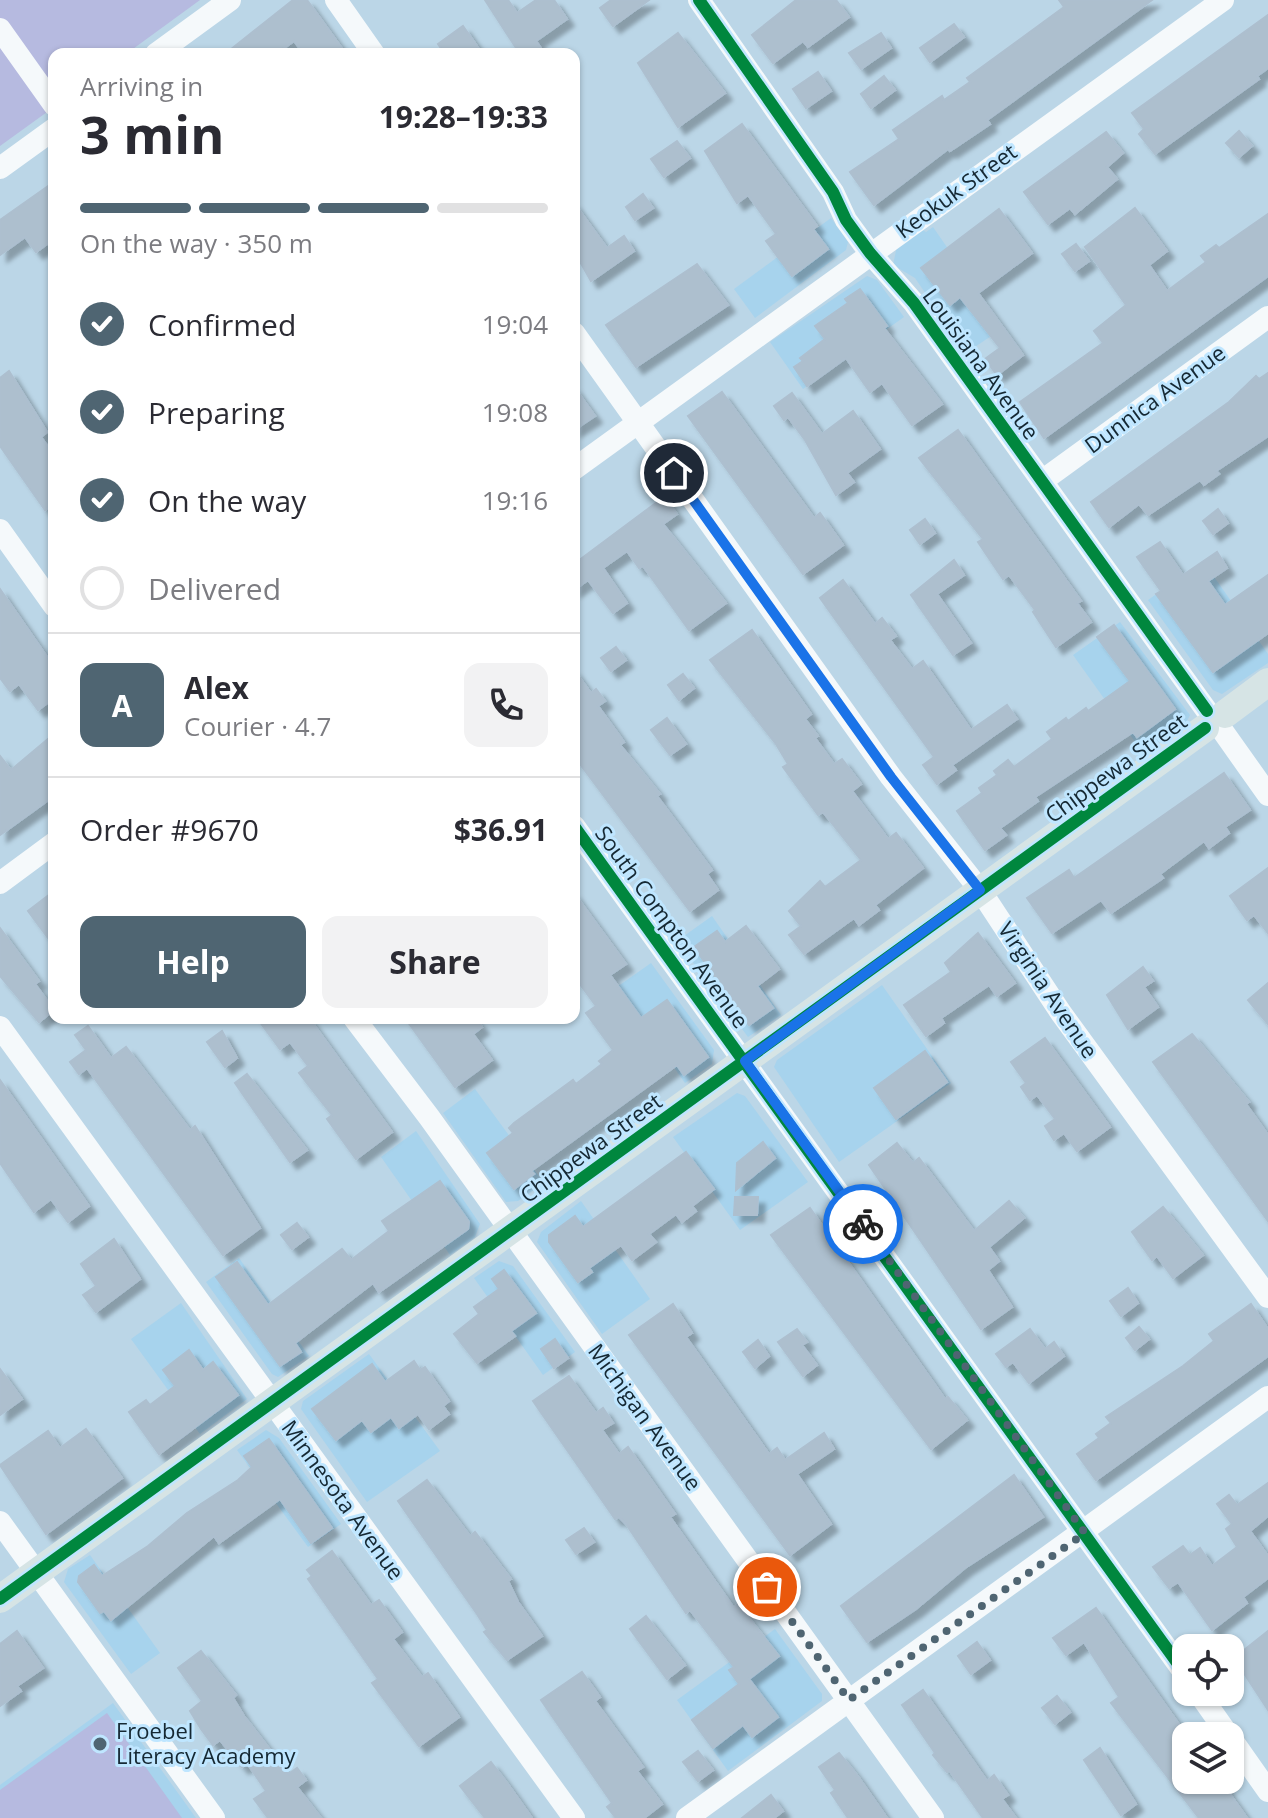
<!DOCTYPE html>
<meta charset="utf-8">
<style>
body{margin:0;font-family:"Open Sans",sans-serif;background:#f2f2f3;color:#2b2b33;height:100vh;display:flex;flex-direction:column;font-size:30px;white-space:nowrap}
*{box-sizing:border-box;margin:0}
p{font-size:26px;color:#7c7c81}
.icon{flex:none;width:44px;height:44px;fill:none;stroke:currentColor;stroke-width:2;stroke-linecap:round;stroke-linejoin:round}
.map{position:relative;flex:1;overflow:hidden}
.panel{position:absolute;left:48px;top:48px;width:532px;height:976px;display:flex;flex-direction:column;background:#fff;border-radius:16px;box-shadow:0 2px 6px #0004}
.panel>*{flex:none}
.fabs{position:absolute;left:1172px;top:1634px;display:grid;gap:16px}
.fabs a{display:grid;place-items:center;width:72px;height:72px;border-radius:16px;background:#fff;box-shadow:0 2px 6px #0004;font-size:40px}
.pin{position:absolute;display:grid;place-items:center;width:68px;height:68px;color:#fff;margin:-34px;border:4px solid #fff;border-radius:50%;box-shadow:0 2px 8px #0007}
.courier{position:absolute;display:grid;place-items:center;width:80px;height:80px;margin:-40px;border:6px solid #1a73e8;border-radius:50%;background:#fff;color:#222;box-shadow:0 2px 10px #0007}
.head em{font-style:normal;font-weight:700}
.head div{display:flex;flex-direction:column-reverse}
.head{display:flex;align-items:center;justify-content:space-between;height:136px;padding:0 32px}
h1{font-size:52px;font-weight:700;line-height:60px}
.bar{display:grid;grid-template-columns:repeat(4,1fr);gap:12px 8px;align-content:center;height:96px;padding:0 32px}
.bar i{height:10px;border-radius:6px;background:#e1e1e2}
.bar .on{background:#4f6572}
.bar p{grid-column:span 4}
.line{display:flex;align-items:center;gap:20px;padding:0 32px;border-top:2px solid #e1e1e2}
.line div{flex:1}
.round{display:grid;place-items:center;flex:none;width:84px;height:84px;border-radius:16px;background:#f2f2f3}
ol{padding:0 32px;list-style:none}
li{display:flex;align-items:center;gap:24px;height:88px}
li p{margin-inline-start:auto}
li .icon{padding:8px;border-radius:50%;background:#4f6572;color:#fff;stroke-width:4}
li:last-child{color:#7c7c81}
li i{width:44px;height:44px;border:4px solid #e1e1e2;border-radius:50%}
.primary-button{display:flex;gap:16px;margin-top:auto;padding:16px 32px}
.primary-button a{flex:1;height:92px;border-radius:16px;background:#4f6572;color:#fff;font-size:32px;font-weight:700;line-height:92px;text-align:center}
.primary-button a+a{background:#f2f2f3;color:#2b2b33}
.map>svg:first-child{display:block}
</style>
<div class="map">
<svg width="1268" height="1818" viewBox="0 0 1268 1818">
<defs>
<filter id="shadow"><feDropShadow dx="7" dy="7" stdDeviation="2" flood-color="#0004"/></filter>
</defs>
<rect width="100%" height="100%" fill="#bbd6e7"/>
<path fill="#a7d3ed" d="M831 218 848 242 846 250 755 318 734 289Z
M933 227 1003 328 966 353 915 278 893 265 897 246 921 229 926 232Z
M867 276 877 280 904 317 803 389 770 342Z
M1203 561 1268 654V663L1222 694 1213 690 1148 600Z
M1120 622 1190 715 1187 721 1143 753 1073 655Z
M712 916 781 1015 748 1037 677 941Z
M651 963 714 1050 712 1064 685 1083 617 987Z
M882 985 951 1083 839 1162 774 1067 777 1060Z
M475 1089 544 1183 518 1201 506 1202 443 1113Z
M737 1093 745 1096 808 1182 740 1230 673 1137Z
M416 1131 480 1224 475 1237 450 1255 381 1157Z
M581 1201 650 1299 602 1334 537 1242 541 1232Z
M239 1258 309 1356 278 1377 272 1374 206 1282Z
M499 1261 513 1266 575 1352 543 1375 474 1278Z
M181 1303 247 1399 200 1434 131 1339Z
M369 1354 440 1451 367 1502 301 1409 303 1401Z
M266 1430 279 1438 341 1524 308 1547 237 1450Z
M90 1555 160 1653 131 1674 64 1582 68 1569Z
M775 1629 822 1694V1701L728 1771 677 1700Z
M113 1703 196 1818H0V1785Z"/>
<path fill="#b6bae0" d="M0 0H200L126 54H54V107L0 146Z
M107 1713 182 1818H0V1790Z"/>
<path fill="#adbfce" stroke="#adbfcf" stroke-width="2" filter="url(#shadow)" d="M293 0H307L346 54H304L294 41 276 54H225Z
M485 0H508L517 13 536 0H554L567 19 536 41 545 54H520Z
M611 0H649L613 26 600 8Z
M796 0H836L849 17 808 47 803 41 773 63 752 35Z
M1059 0H1152L987 120 990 124 950 151 948 149 874 205 850 172 899 139 893 130 942 96 944 100 970 82 967 78 1064 7Z
M1268 15V68L1257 76 1259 79 1155 154 1139 134 1144 129 1132 113Z
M954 24 964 37 930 62 920 48Z
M463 26 475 43 482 54H445L438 44Z
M678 33 725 93 678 127 638 63Z
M881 33 891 48 861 69 849 53Z
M818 72 831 91 806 108 793 89Z
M884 76 895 90 871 108 861 94Z
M742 124 817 226 813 229 828 249 792 276 766 241 776 234 748 195 737 203 705 151Z
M1239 131 1252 146 1239 157 1226 143Z
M1106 132 1123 153 1107 167 1117 179 1075 214 1070 208 1048 224 1024 192Z
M677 141 690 158 664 177 651 159Z
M54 182V239L36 252 25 237 0 255V220Z
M643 194 653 208 635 220 626 207Z
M574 203 607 248 624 236 634 251 591 281 574 251Z
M1135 208 1167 251 1149 265 1167 291 1206 262 1201 256 1216 245 1219 248 1268 214V276L1044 438 1020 402 1103 343 1094 331 1126 305 1085 247Z
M999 209 1032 253 978 293 1023 355 997 375 985 359 1000 348 960 297 950 305 921 268Z
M1076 244 1089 261 1075 271 1062 254Z
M697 264 728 305 636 367 606 325Z
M860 289 887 326 884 328 942 404 912 425 882 383 870 392 846 358 807 386 794 367 803 361 800 358 825 339 815 326 848 303 845 299Z
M9 371 47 432 41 437 54 455V503L45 510 0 446V378Z
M1268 373V436L1216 471 1219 474 1204 485 1200 480 1148 515 1139 504 1109 527 1091 502 1229 402 1256 376 1259 379Z
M574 387 595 416 574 430Z
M722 392 814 518 820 513 843 545 803 574 688 416Z
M792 393 822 434 853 411 880 449 847 473 854 482 836 495 805 440 788 417 784 420 774 406Z
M958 430 1081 601 1077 603 1091 622 1056 647 1033 612 1035 610 1009 575 1003 579 978 542 983 539 919 458Z
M664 497 677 514 663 524 726 603 689 630 643 566 639 568 627 551 603 568 627 603 613 613 588 580 574 590V564Z
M1218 509 1228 523 1213 534 1203 521Z
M925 519 935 533 920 544 910 530Z
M1160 542 1183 575 1217 552 1227 568 1208 581 1225 605 1268 575V633L1213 672 1156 594 1161 591 1137 557Z
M954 560 964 575 937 594 971 643 953 655 911 595Z
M843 580 875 624 882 618 896 636 890 640 912 669 923 661 971 730 1007 705 1017 719 952 765 956 770 937 784 923 765 934 757 820 598Z
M0 589 54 667V698L38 710 19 684 10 691 0 678Z
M1114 625 1175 709 1137 737 1133 732 1035 797 1038 801 1000 828 1006 835 985 850 957 811 982 793 979 788 997 775 994 771 1008 760 1014 767 1052 739 1047 732 1066 718 1068 721 1086 708 1088 711 1130 681 1097 637Z
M752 630 811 714 805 719 818 736 815 738 834 764 842 759 861 784 852 791 888 839 896 833 923 868 875 905 879 910 859 925 854 918 804 954 789 935 801 926 789 911 820 881 825 887 861 860 823 812 818 815 783 767 788 764 776 744 710 660Z
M616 647 626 660 611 671 601 658Z
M574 670 591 693 596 689 605 701 598 706 624 742 620 745 660 794 657 796 712 870 707 874 718 890 690 911 574 756Z
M683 674 694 688 679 700 668 685Z
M667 718 686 744 670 755 651 730Z
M54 734V796L0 835V756L11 770Z
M1224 773 1250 810 1225 827 1229 833 1209 848 1204 841 1160 874 1163 878 1111 913 1101 900 1052 933 1027 898 1069 870 1074 878Z
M1268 868V933L1254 915 1247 920 1230 896Z
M54 891V946L28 911Z
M574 893 626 964 610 975 641 1018 667 1000 708 1057 684 1075 677 1065 531 1171 534 1174 514 1189 487 1153 513 1133 509 1128 514 1123 573 1080 576 1084 602 1064 599 1061 613 1050 586 1013 596 1006 574 976Z
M746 926 779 969 757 986 773 1008 749 1025 694 947 717 931 725 942Z
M0 928 39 981 35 984 54 1010 39 1022 0 976Z
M978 933 1015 983 997 996 989 985 941 1018 944 1023 926 1036 904 1005 951 972 945 963Z
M1143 967 1153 981 1144 987 1158 1007 1128 1029 1107 995Z
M1268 983V1024L1248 1000Z
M257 1018H309L392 1132 356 1159 327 1119 332 1115 299 1073 308 1066 290 1042 280 1049Z
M405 1018H475L482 1027 473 1034 492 1060 455 1087Z
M88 1026 111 1058 126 1047 190 1130 195 1126 260 1228 223 1255 87 1068 79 1074 70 1062 86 1050 75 1035Z
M222 1031 237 1058 225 1067 207 1042Z
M1192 1034 1249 1102 1246 1104 1268 1135V1221L1153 1062Z
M1045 1038 1110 1127 1077 1151 1064 1133 1054 1140 1045 1126 1055 1119 1037 1095 1030 1100 1021 1087 1026 1083 1011 1062Z
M925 1051 947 1082 896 1119 874 1088Z
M247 1074 307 1150 290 1162 235 1083Z
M0 1080 89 1206 68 1222 51 1199 34 1212 0 1163Z
M763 1142 775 1158 736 1190 737 1163Z
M897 1143 913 1163 919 1158 974 1231 1009 1201 1024 1218 989 1247 999 1261 988 1270 1012 1307 981 1329 869 1165Z
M686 1152 714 1189 692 1206 696 1211 682 1222 676 1214 649 1234 656 1242 632 1260 621 1245 589 1268 592 1272 578 1282 549 1242V1235L575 1216 583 1227Z
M440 1181 469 1222 468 1229 379 1292 373 1283 295 1343 301 1352 280 1366 216 1277 237 1262 268 1305 342 1249 351 1260 389 1231 382 1221Z
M735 1197H758L757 1215H734Z
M1163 1207 1203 1255 1173 1278 1157 1256 1152 1260 1132 1232Z
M810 1208 945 1399 948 1397 967 1420 931 1449 771 1235Z
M297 1223 308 1237 292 1249 281 1235Z
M114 1239 140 1279 96 1312 83 1295 96 1286 81 1264Z
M504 1270 536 1313 511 1331 515 1336 477 1363 454 1334 479 1314 474 1307 499 1289 492 1279Z
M1128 1288 1138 1303 1121 1316 1110 1301Z
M673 1304 692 1333 686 1337 769 1454 777 1448 785 1460 824 1433 834 1449 797 1474 831 1524 790 1555 629 1335Z
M1251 1304 1268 1329V1356L1096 1480 1077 1454 1099 1438 1096 1434 1111 1423 1106 1417 1183 1366 1214 1341 1209 1334Z
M1139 1327 1149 1339 1135 1350 1126 1338Z
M797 1329 807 1342 802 1345 817 1365 803 1376 778 1342Z
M1030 1329 1045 1349 1054 1342 1064 1356 1029 1383 1013 1362 1006 1367 996 1354Z
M555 1339 568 1358 554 1368 541 1349Z
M758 1340 769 1356 755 1368 743 1352Z
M189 1350 203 1370 213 1362 238 1395 159 1454 129 1412 146 1400 150 1405 175 1386 163 1370Z
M414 1361 420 1370 425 1367 449 1401 443 1406 449 1414 429 1429 418 1414 399 1428 391 1417 371 1432 362 1420 336 1440 312 1409 372 1364 385 1382Z
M0 1369 22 1399 0 1415Z
M569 1376 596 1413 603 1408 613 1423 602 1430 619 1454 628 1447 675 1514 670 1517 734 1608 738 1604 779 1656 749 1679 778 1717 752 1737 743 1725 713 1748 692 1720 739 1684 729 1670 734 1667 690 1610 686 1613 626 1524 619 1517 615 1519 533 1401Z
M86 1429 122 1478 46 1534 0 1465 48 1431 60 1448Z
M269 1439 332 1528 311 1543 280 1499 219 1543 214 1536 111 1620 104 1611 100 1613 78 1582 79 1576 94 1565 102 1576 148 1546 187 1513 238 1480 252 1467 244 1456Z
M1014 1475 1043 1517 965 1568 916 1609 867 1642 841 1606Z
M427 1480 470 1536 475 1532 501 1566 511 1579 508 1581 518 1602 542 1636 507 1660 484 1632 487 1630 477 1614 398 1501Z
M1268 1483V1516L1250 1531 1268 1556V1578L1243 1597 1247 1603 1212 1630 1178 1582 1169 1588 1153 1567 1183 1546 1190 1555 1200 1548 1212 1566 1237 1547 1226 1529 1232 1524 1217 1504 1229 1495 1237 1505Z
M584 1528 594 1542 576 1554 566 1540Z
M332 1551 371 1605 379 1600 402 1632 393 1639 422 1677 428 1673 459 1717 419 1746 372 1683 378 1679 308 1579 312 1576 307 1570Z
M1096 1608 1186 1734V1780H1220L1247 1818H1199L1111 1703 1119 1697 1084 1642 1066 1655 1053 1638Z
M646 1616 685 1665 667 1679 630 1629Z
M17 1631 43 1668 17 1686 21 1691 0 1706V1644Z
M1268 1631V1710L1234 1658Z
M977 1642 990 1660 971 1674 958 1656Z
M201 1651 236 1695 233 1698 244 1716 289 1774 297 1768 306 1780 297 1787 321 1818H268L254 1799 266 1791 247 1763 242 1767 220 1740 213 1745 201 1729 190 1711 202 1701 178 1668Z
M582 1672 600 1697 595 1701 643 1767 637 1771 662 1804 644 1818H616L607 1807 612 1803 541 1700Z
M923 1690 987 1781 994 1775 1008 1795 1002 1799 1016 1818H983L949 1770 947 1772 933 1755 935 1753 902 1705Z
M1057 1696 1070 1712 1055 1724 1042 1708Z
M1100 1748 1136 1804 1121 1815 1084 1760Z
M698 1751 713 1770 698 1781 683 1762Z
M839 1753 857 1775 887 1818H848L831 1793 835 1790 819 1767Z
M491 1762 510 1787 532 1818H485L460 1786Z
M771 1795 783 1811 774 1818H742Z"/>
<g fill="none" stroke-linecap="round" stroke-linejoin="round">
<path stroke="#f5f9fb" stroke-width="22" d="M336 0 374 54
M699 0 833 192 846 220 870 253 914 303 1207 711
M0 29 54 105
M156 54 230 0
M0 168 54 129
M574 333 891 777 980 890 1061 1013 1268 1297
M574 469 1223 0
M1042 481 1268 317
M0 530 54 606
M1222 730 1268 795
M574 826 1186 1675
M0 883 54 843
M354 1018 429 1117 933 1818
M0 1027 574 1818
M0 1522 214 1818
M1198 1692 1229 1736
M1230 1737 1268 1791
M687 1818 1268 1397"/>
<path stroke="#d6e4e5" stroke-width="28" d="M1225 714 1268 682
M0 1599 1205 728"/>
<defs>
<path id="cycleway" d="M699 0 833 192 846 220 870 253 914 303 1207 711
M574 826 1186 1675
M0 1599 1205 728"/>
</defs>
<use href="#cycleway" stroke="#bfe6ff" stroke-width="17"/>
<use href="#cycleway" stroke="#00873e" stroke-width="12"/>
</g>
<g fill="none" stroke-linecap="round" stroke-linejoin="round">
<path stroke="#4f6572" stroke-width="8" stroke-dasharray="0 14.4" d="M767 1587 849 1700 1085 1533 863 1224"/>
<path stroke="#1a73e8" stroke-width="10" d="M674 473 891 777 980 890 745 1061 863 1224"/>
</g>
<circle fill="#4f6572" stroke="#bfe6ff" stroke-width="3" cx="100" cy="1744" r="8"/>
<g text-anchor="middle" stroke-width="6" stroke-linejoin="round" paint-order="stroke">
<g font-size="22" fill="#152833" stroke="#bfe6ff">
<text transform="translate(956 191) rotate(-36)" y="8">Keokuk Street</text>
<text transform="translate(981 364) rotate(54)" y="8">Louisiana Avenue</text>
<text transform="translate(1155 399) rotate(-36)" y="8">Dunnica Avenue</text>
<text transform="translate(1116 768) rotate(-36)" y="8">Chippewa Street</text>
<text transform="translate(672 927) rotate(54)" y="8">South Compton Avenue</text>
<text transform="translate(1048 990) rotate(56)" y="8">Virginia Avenue</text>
<text transform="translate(591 1148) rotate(-36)" y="8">Chippewa Street</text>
<text transform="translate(645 1417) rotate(54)" y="8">Michigan Avenue</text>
<text transform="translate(343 1500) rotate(54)" y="8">Minnesota Avenue</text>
</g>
<g font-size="22" fill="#152833" stroke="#bfe6ff" text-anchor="start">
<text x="116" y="1739">Froebel<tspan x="116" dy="25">Literacy Academy</tspan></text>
</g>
</g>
</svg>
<div class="fabs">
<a><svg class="icon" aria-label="locate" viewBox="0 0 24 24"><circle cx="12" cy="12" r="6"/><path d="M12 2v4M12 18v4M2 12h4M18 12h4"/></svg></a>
<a><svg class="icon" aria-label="layers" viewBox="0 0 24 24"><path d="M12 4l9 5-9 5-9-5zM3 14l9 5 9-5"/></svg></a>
</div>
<div class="pin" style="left:767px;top:1587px;background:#ea580c"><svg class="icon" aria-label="bag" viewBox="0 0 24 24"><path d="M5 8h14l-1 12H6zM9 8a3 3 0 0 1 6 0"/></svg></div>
<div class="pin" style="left:674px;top:473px;background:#1f2937"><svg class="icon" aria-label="home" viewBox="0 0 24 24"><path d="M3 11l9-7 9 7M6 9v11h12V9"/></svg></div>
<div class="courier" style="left:863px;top:1224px"><svg class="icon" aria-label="bike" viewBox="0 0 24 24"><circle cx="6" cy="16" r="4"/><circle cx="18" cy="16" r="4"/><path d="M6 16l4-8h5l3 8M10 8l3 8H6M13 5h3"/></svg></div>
<section class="panel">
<div class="head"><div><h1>3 min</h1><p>Arriving in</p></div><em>19:28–19:33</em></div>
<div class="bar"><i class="on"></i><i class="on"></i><i class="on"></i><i></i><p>On the way · 350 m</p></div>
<ol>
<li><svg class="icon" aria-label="check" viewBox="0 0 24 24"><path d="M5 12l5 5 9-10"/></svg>Confirmed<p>19:04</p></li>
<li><svg class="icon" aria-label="check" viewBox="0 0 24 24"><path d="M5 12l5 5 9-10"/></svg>Preparing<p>19:08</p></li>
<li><svg class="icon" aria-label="check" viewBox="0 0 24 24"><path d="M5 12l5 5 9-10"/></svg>On the way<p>19:16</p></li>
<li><i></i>Delivered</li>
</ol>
<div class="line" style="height:144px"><b class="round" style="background:#4f6572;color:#fff">A</b><div><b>Alex</b><p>Courier · 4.7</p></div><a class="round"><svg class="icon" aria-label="phone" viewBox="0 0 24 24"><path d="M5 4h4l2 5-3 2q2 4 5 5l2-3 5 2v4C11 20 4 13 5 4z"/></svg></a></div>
<div class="line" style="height:104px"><div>Order #9670</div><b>$36.91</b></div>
<div class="primary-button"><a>Help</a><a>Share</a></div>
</section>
</div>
